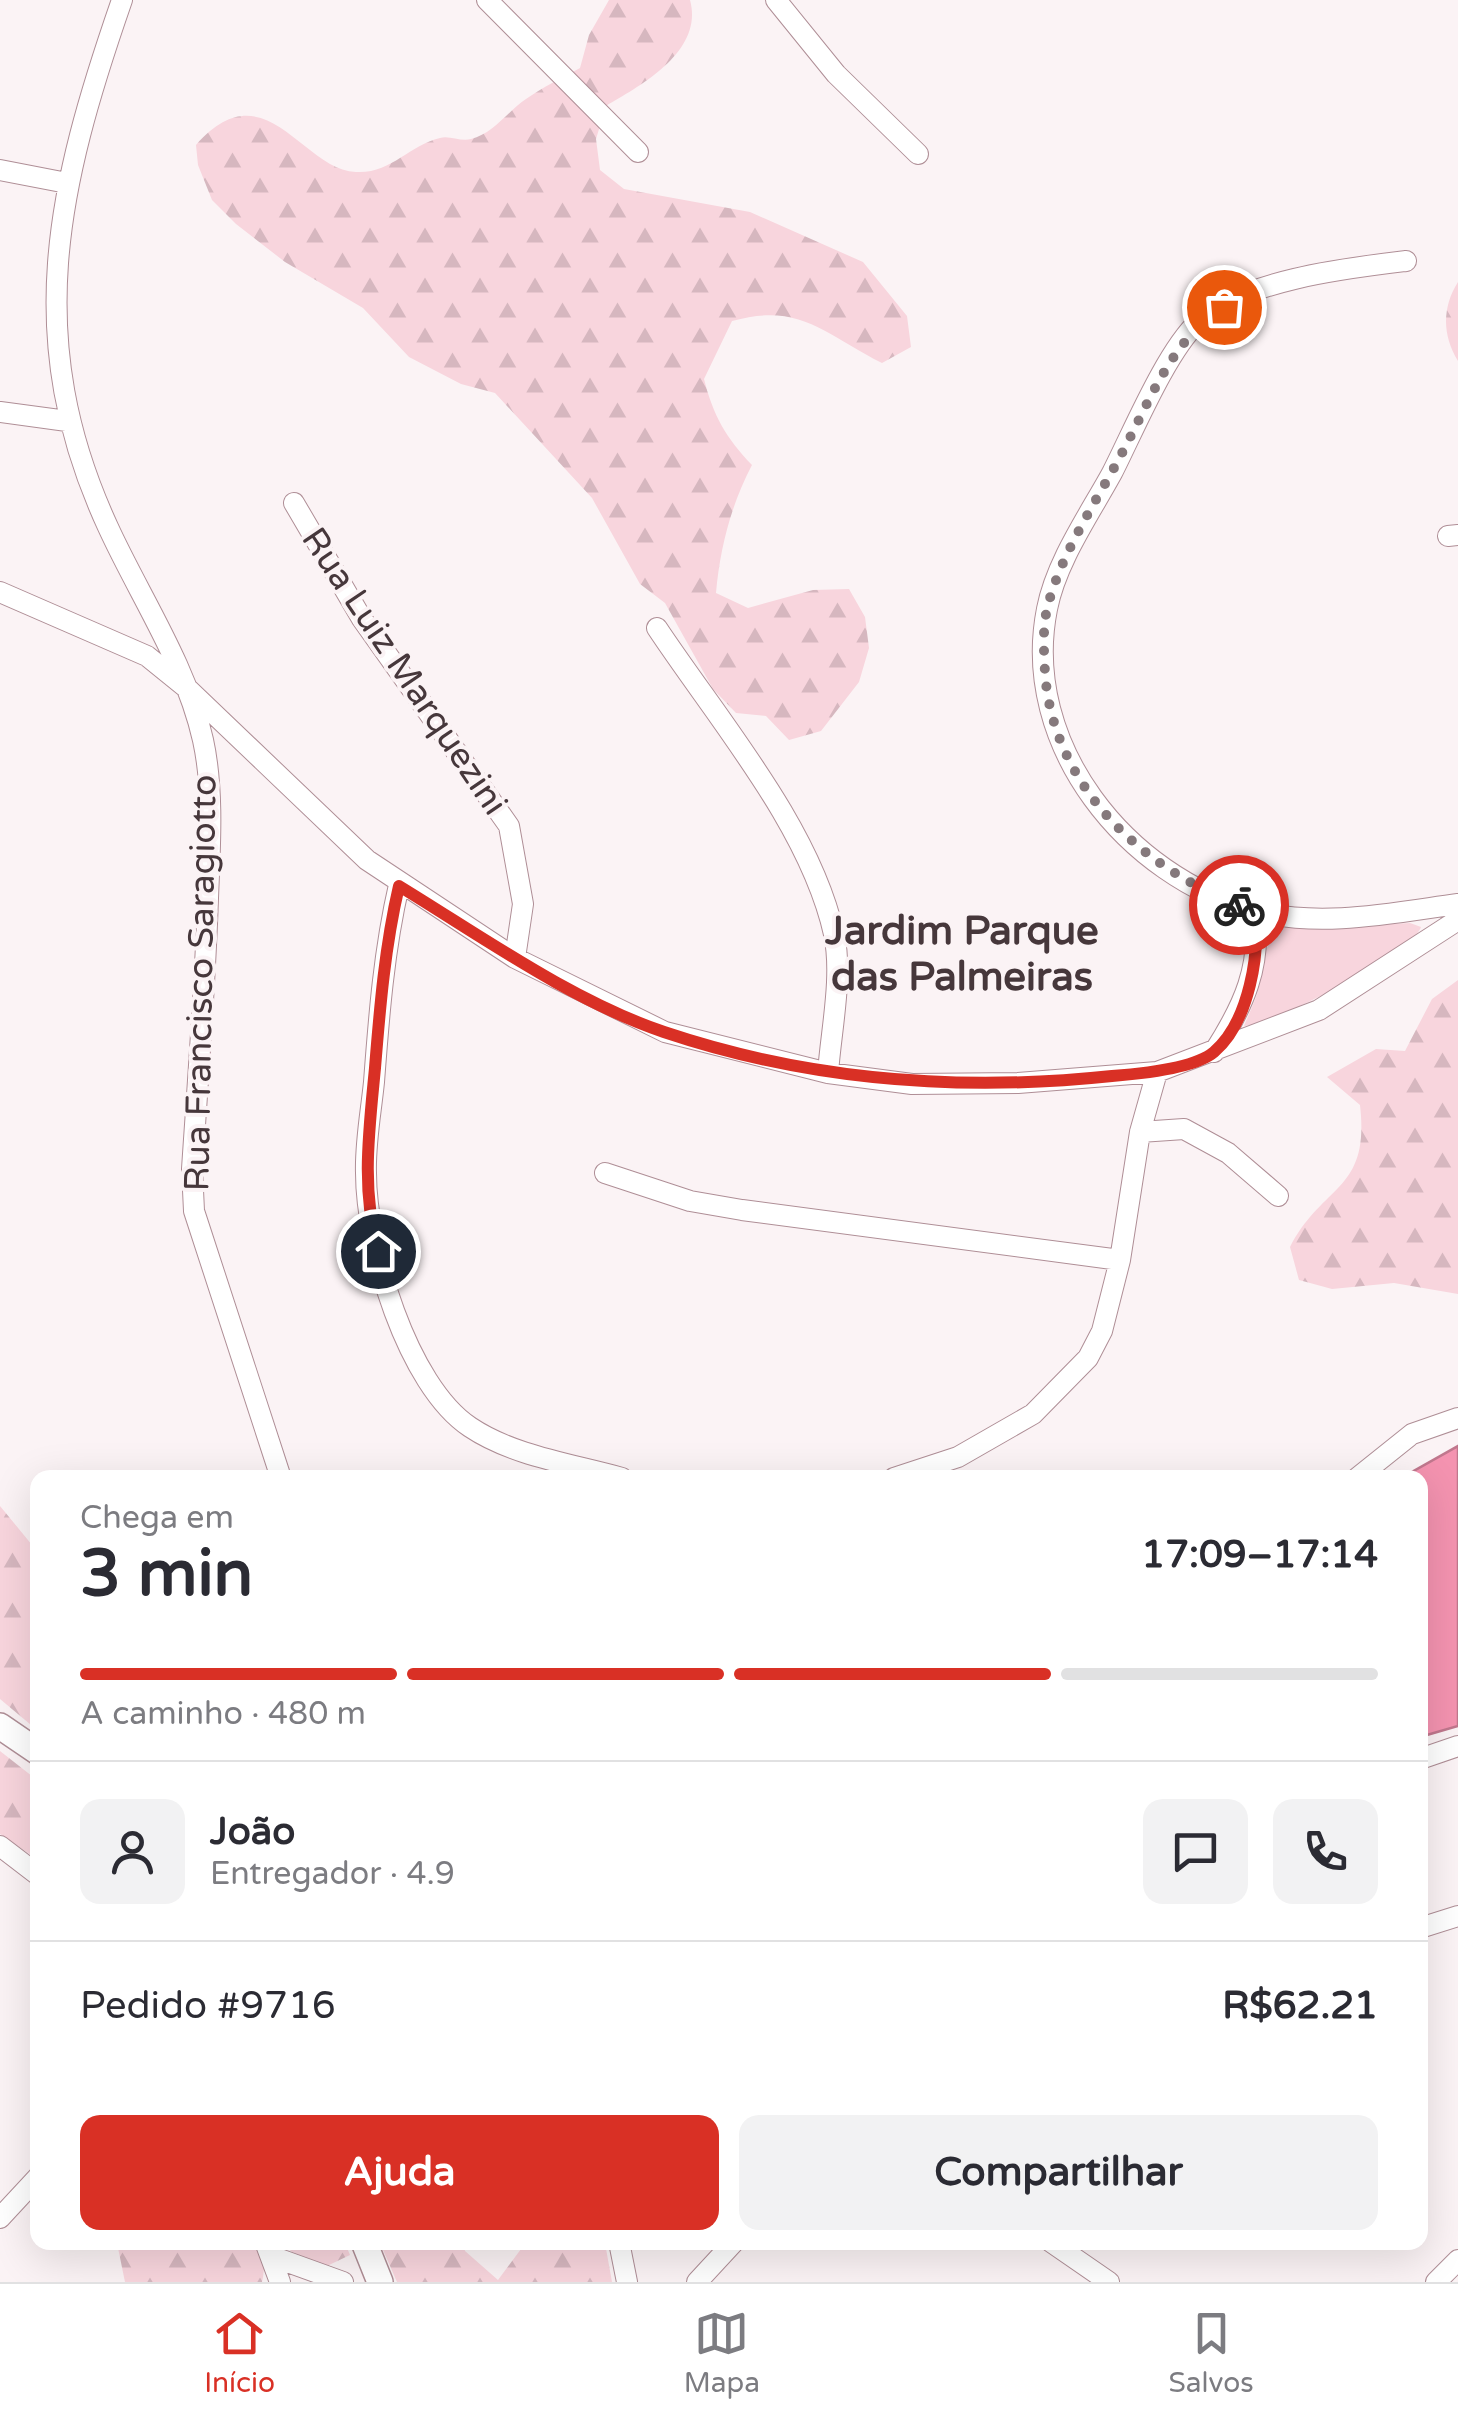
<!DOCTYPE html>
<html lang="pt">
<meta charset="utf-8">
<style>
body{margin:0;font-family:"Varela Round",sans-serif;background:#f2f2f3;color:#2b2b33;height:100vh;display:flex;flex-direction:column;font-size:38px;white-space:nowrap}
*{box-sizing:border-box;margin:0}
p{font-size:32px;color:#7c7c81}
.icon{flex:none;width:55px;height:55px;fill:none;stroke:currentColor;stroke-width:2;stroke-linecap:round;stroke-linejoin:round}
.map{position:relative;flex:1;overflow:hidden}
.drawer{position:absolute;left:30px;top:1470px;width:1398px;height:780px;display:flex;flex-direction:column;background:#fff;border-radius:20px;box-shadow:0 10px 40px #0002}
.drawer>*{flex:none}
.pin{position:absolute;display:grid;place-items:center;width:85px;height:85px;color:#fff;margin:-42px;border:5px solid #fff;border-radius:50%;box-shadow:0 2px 10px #0007}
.courier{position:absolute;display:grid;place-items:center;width:100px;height:100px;margin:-50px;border:8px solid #d93025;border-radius:50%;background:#fff;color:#222;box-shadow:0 2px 12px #0007}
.overview em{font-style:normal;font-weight:700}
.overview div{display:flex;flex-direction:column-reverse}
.overview{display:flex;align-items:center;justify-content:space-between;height:170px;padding:0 50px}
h1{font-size:65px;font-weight:700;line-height:75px}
.bar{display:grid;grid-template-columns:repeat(4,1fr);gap:15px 10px;align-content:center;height:120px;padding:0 50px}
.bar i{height:12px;border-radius:8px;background:#e1e1e2}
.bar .current{background:#d93025}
.bar p{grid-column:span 4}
.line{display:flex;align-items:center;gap:25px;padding:0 50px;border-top:2px solid #e1e1e2}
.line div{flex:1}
.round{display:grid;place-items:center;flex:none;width:105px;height:105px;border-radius:20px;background:#f2f2f3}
.primary-button{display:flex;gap:20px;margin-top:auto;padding:20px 50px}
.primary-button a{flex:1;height:115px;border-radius:20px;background:#d93025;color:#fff;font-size:40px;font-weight:700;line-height:115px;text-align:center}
.primary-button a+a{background:#f2f2f3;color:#2b2b33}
.tab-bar{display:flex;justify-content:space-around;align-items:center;height:140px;border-top:2px solid #e1e1e2;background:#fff;font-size:28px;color:#7c7c81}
.tab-bar a{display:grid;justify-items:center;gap:5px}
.tab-bar .current{color:#d93025}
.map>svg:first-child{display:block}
</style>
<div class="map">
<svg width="1458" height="2282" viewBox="0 0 1458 2282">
<defs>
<pattern id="forest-firs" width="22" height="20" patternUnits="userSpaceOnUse" patternTransform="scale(2.5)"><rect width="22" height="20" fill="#f8d5dd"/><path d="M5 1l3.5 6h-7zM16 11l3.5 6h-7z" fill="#d6b7bf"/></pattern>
</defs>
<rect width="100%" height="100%" fill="#fbf3f5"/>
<path fill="url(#forest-firs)" d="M609 0H690C704 51 642 85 606 106L596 139 600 170 624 189 750 212 863 262 907 316 911 347 882 363C824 334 800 302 732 321L704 379C713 415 726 438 752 465 731 505 720 548 716 593L748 608 813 590 849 589 865 617 869 648 859 682 821 731 789 740 766 716 736 713 713 689 665 603 640 584 592 498 495 393 461 384 409 357 363 308 285 262 236 224 212 200 198 165 196 145C265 67 302 170 356 172 391 174 409 145 440 138 449 135 461 142 471 139 493 134 508 111 526 99 543 87 562 78 580 68L589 35Z
M1458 282V361C1442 335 1442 307 1458 282Z
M1458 980V1294L1394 1283 1332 1289 1299 1280 1290 1247C1323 1183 1370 1192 1360 1105L1327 1077 1376 1049 1405 1051 1432 999Z
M0 1506 37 1551V1730L0 1699Z
M0 1751 37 1780V1859L0 1834Z
M117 2243H267L263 2277 262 2282H125Z
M283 2243H345L350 2255 327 2266 292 2252Z
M380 2243H463L465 2251 498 2280 521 2249V2243H605L612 2282H397Z"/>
<path fill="#f8d5dd" d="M1297 923 1338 927 1410 923 1421 927C1413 952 1271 1026 1244 1026 1249 1013 1256 1000 1259 987 1266 957 1262 931 1297 923Z"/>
<path fill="#f493b0" stroke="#c0778d" stroke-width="2.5" d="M1458 1446V1726L1420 1737V1478L1403 1477Z"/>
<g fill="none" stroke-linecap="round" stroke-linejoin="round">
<defs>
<path id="minor" d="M122 0C57 187 21 339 108 527 140 597 186 664 203 740 214 790 210 847 208 898 205 988 198 1079 192 1169L194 1211 281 1478
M487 0 638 152
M776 0 836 74 918 154
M0 170 67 183
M1406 261C1348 268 1242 280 1198 322 1166 352 1133 432 1112 473 1089 515 1056 562 1047 609 1020 745 1127 877 1255 911 1321 928 1392 913 1458 904
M0 412 67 421
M294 503 362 619 509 826 523 904 515 958
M1448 536 1458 535
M0 592 147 656 189 690 367 860 515 958 665 1032 828 1073 912 1084 1018 1083 1157 1072 1319 1010 1458 920
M657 628C718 720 810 826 834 934 843 977 831 1030 828 1073
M399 885C384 950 379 1015 374 1082 371 1112 365 1143 366 1173 366 1246 407 1385 470 1427 513 1456 572 1464 622 1478
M1214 1052C1243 1007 1263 965 1254 910
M1140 1132 1184 1129 1228 1153 1278 1196
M605 1173 690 1201 742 1210 1120 1260
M894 1478 958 1457 1033 1414 1088 1358 1102 1331 1120 1260 1140 1132 1157 1072
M1357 1478 1412 1434 1458 1418
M1420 1759 1458 1746
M0 1846 38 1875
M1420 1928 1458 1916
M0 2218 38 2177
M265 2242 280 2282
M619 2242 627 2282
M1051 2242 1109 2282
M271 2256 343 2282
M697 2282 734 2242
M1436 2282 1458 2260"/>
<path id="major" d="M0 1726 38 1752
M364 2242 380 2282"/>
</defs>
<use href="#minor" stroke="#af8e96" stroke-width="22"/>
<use href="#major" stroke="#af8e96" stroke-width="28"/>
<use href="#minor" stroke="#fff" stroke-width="20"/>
<use href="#major" stroke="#fff" stroke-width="25"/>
</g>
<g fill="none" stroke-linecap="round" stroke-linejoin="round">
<path stroke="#85797c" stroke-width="10" stroke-dasharray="0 18" d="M1224 307C1172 338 1149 403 1121 455 1096 502 1062 552 1048 605 1042 627 1044 651 1045 673 1053 785 1140 867 1239 905"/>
<path stroke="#d93025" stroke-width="12" d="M378 1251C361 1189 369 1131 375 1068 380 1006 385 946 399 886 481 936 572 1001 664 1032 810 1081 960 1092 1112 1076 1138 1074 1194 1069 1214 1052 1249 1022 1261 952 1254 910L1239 905"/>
</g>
<g text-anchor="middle" stroke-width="8" stroke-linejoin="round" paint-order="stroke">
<g font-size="35" fill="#46373b" stroke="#fbf3f5">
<text transform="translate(405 671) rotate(56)" y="12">Rua Luiz Marquezini</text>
<text transform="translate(200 983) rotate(-89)" y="12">Rua Francisco Saragiotto</text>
</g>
<g font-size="40" font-weight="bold" fill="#46373b" stroke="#fbf3f5">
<text x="962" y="944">Jardim Parque<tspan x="962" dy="46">das Palmeiras</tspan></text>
</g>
</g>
</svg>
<div class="pin" style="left:1224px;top:307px;background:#ea580c"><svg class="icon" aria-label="bag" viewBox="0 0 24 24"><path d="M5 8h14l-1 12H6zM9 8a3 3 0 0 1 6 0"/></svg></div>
<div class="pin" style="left:378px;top:1251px;background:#1f2937"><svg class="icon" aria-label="home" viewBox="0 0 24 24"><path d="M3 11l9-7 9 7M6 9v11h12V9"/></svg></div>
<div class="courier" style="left:1239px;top:905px"><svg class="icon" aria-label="bike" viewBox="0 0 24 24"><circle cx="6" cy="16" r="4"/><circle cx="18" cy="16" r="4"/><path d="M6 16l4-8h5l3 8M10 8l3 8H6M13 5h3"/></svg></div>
<section class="drawer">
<div class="overview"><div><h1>3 min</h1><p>Chega em</p></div><em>17:09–17:14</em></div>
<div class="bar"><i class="current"></i><i class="current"></i><i class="current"></i><i></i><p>A caminho · 480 m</p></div>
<div class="line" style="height:180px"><a class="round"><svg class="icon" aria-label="person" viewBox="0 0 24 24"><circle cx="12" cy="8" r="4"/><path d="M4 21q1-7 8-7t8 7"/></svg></a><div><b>João</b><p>Entregador · 4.9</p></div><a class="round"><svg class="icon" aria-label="chat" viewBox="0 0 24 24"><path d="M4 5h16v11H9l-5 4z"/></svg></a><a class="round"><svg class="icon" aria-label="phone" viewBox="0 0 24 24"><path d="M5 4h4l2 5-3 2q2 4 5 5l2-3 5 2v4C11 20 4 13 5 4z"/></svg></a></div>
<div class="line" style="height:130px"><div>Pedido #9716</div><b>R$62.21</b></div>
<div class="primary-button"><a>Ajuda</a><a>Compartilhar</a></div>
</section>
</div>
<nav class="tab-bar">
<a class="current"><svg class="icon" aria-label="home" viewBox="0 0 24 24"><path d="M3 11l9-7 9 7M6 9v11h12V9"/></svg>Início</a>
<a><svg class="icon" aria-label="map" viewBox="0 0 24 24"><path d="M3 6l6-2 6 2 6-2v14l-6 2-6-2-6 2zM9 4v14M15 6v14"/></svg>Mapa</a>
<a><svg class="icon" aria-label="saved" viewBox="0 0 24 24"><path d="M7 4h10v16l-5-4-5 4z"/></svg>Salvos</a>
</nav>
